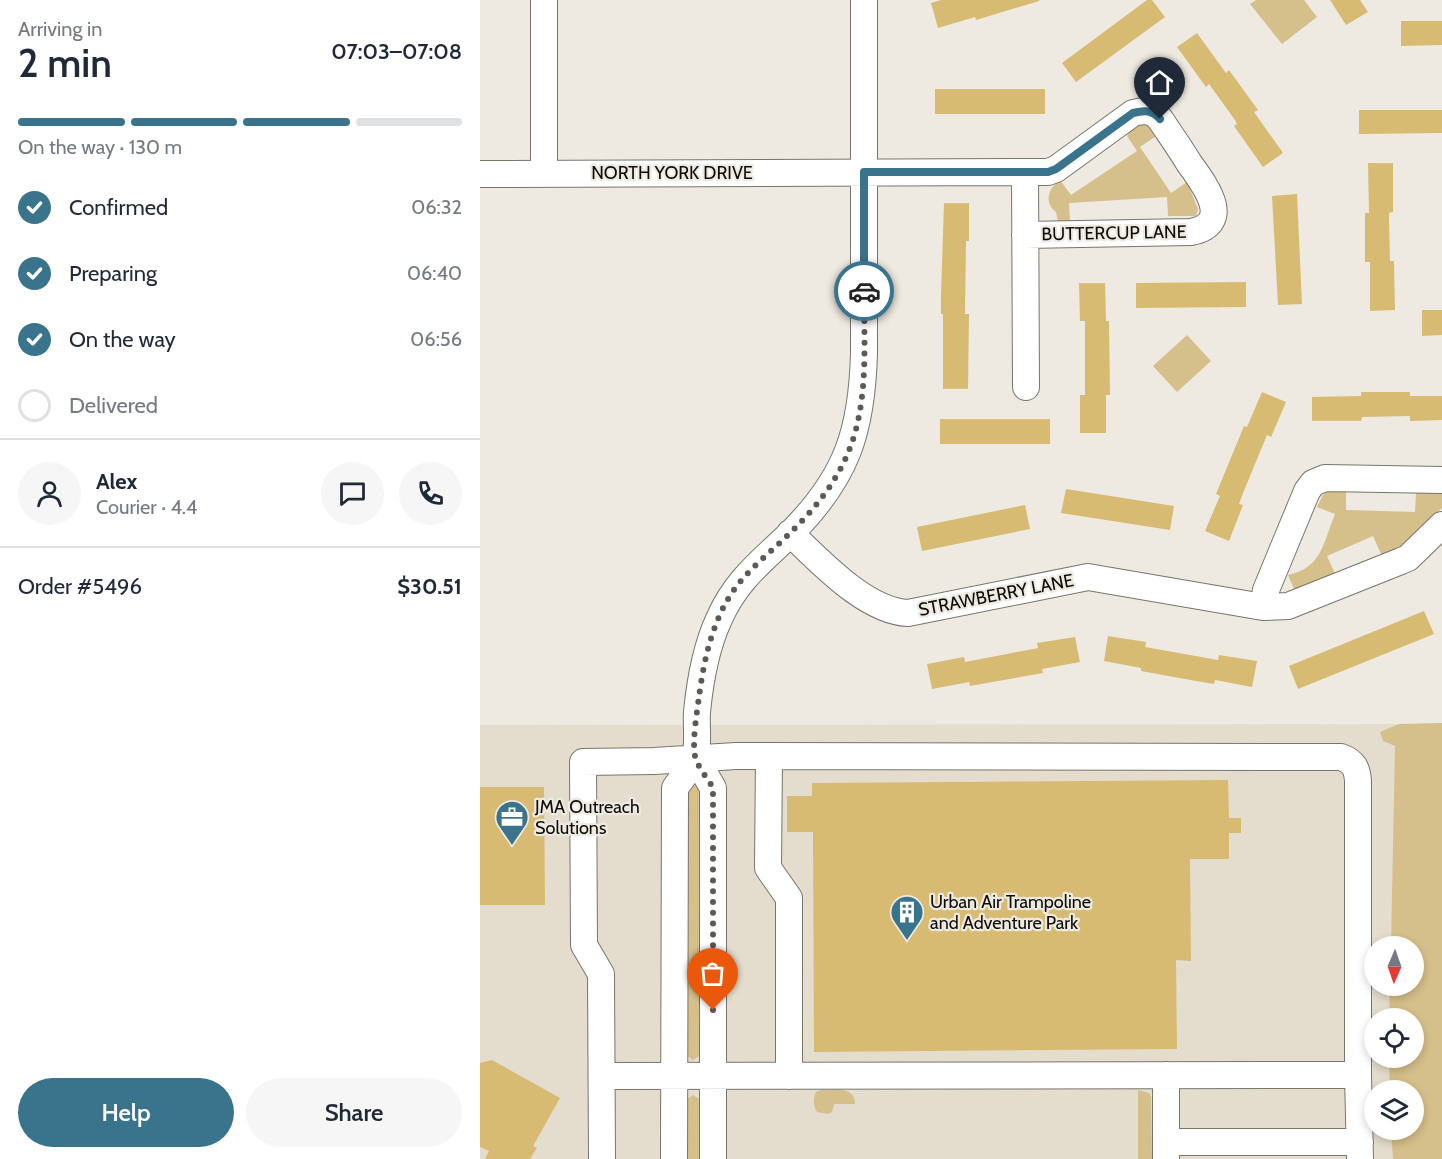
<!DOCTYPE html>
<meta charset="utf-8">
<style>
body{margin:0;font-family:Cabin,sans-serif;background:#f6f6f7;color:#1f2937;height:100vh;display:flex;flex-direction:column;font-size:22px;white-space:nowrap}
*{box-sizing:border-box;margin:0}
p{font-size:20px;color:#747a83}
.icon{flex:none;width:33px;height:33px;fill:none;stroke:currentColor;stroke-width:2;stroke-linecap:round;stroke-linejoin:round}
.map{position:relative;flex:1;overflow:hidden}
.sheet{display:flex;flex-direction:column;background:#fff;width:480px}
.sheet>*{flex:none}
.needle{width:39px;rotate:182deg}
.buttons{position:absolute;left:884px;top:936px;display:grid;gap:12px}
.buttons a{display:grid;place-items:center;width:60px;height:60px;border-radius:50%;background:#fff;box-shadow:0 3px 9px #0003;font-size:30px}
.pin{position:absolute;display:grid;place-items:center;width:51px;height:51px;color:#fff;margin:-62px -26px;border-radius:50% 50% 50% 0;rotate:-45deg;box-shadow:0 0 6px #0007}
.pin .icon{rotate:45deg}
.courier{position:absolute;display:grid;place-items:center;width:60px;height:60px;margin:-30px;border:4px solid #39738c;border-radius:50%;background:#fff;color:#222;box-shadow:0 2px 8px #0007}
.summary em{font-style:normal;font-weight:600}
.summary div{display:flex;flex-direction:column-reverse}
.summary{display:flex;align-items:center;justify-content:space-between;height:102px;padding:0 18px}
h1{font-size:39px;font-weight:600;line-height:45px}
.bar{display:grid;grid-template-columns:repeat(4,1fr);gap:9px 6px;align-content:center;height:72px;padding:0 18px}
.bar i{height:8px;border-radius:4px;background:#e0e1e3}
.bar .current{background:#39738c}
.bar p{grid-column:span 4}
.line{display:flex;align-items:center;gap:15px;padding:0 18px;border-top:2px solid #e0e1e3}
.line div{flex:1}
.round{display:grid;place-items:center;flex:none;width:63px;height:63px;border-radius:32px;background:#f6f6f7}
ol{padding:0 18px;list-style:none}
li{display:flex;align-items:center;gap:18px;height:66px}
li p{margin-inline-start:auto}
li .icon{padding:6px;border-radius:50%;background:#39738c;color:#fff;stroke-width:4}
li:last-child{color:#747a83}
li i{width:33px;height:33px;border:3px solid #e0e1e3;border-radius:50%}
.button{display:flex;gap:12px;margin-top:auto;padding:12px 18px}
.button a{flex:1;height:69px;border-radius:36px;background:#39738c;color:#fff;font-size:24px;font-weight:600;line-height:69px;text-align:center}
.button a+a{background:#f6f6f7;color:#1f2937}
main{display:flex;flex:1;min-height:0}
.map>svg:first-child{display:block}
</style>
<main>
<section class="sheet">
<div class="summary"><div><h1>2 min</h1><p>Arriving in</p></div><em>07:03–07:08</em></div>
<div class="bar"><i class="current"></i><i class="current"></i><i class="current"></i><i></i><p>On the way · 130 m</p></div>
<ol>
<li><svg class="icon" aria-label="check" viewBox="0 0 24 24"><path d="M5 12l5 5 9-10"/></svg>Confirmed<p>06:32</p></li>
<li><svg class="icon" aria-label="check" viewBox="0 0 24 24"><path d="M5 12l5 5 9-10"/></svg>Preparing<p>06:40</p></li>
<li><svg class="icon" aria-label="check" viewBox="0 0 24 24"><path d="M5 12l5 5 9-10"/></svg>On the way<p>06:56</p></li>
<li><i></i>Delivered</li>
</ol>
<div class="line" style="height:108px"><a class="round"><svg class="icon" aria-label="person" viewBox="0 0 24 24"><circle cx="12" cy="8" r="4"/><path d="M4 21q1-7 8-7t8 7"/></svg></a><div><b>Alex</b><p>Courier · 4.4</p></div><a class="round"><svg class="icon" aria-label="chat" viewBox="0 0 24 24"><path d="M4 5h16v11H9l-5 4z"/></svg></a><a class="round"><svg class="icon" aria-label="phone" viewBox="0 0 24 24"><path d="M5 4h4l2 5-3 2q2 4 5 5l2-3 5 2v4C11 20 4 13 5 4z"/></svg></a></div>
<div class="line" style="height:78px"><div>Order #5496</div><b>$30.51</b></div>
<div class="button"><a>Help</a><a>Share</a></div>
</section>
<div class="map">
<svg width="962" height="1159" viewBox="0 0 962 1159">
<rect width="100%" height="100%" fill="#eeeae1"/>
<path fill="#e4ddcd" d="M919 724 918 946H894V986H918L917 1018H894V1058H917V1090H894V1130H917V1159H0V725Z"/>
<path fill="#d5bf8a" d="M776 0H824L837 17 802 44 770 4Z
M663 124C671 126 674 128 676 136L660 147 691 193 707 182 718 209 716 216H688L687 197 589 203 590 222H578L576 212C563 203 569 187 580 180L591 195 657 151 647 136 651 129Z
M707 335 731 361 697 392 673 366Z
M852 489 866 491V510L935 512 936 493 962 491V508L920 547 902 556 893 536 847 556 856 576 815 591 808 575C842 568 843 543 855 514L837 507 843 495Z
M962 723V1159H913L911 1130H933V1090H910L909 1058H933V1018H909L910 986H933V946H911L915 746 903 741 900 732 919 724Z
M221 774V1055L213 1060 206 1055 207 776Z
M341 1090C354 1090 375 1086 375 1104H354L352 1112 348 1114 337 1112C333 1106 333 1098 336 1092Z
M658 1090 669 1093 671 1097 672 1159H658Z
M213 1095 221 1100V1159H206V1100Z"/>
<path fill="#d8bb72" d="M461 0H559V1L496 20 495 17 458 28 451 3Z
M667 0H672L685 17 596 82 582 63Z
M850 0H880L888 12 866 25Z
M921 21H962V45L921 46Z
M717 33 746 73 749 70 778 110 774 112 803 153 783 167 754 126 757 124 755 120 729 84 726 87 697 47Z
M455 89H565V114H455Z
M879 110H962V133L879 134Z
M888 163H913V212L909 213V220L910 261H914L915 310 890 311V262H885V213H889Z
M817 194 822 304 798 305 792 196Z
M464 203H489V241H486L485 314H489L488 389H463V314H461V295Z
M766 282V307L656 308V283Z
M599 283H625L626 321H629L630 395H626V433H600V395H605V321H600Z
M942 310H962V335L942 336Z
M782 392 806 402 791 437 787 435 763 493 759 504 763 505 749 541 725 531 740 496 736 494 764 426 767 427Z
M881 392H930V396H962V420L930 421V416L882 417 881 421H832V397L881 396Z
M460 419H570V444H460Z
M586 489 694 506 690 530 581 513Z
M545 505 550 529 442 551 437 527Z
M944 611 954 634 818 689 809 666Z
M628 636 666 642 665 647 738 660 739 655 777 661 772 687 735 680 734 684 716 681 661 671V668L624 661Z
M595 637 600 662 562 669 563 673 490 686 489 682 452 689 447 664 484 657 485 662 527 654 558 648 557 643Z
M748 780 749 818H761V833H749V859H710L711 961 696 960 697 1049 334 1052 333 832H307V796H332V783Z
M0 787H64L65 905H0Z
M12 1060 80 1098 53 1146 57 1148 50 1159H5L9 1151 0 1147V1063Z"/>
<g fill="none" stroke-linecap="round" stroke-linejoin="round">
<defs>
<path id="minor" d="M545 173 546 387
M0 174 568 172 576 169 653 113C665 110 672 110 680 119 690 134 700 148 709 163 724 184 755 223 711 232L545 235
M64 174V0
M310 533C340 561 385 611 428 613L608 577 783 607 808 606 921 561 928 558 962 525
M783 607 786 590 827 491 833 483 845 478 962 480
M289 756 288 868 309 898V1076
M215 757 233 788V1159
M686 1075V1159
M122 1076 878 1075
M686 1142H880
M122 1159 121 974 104 945 103 762 174 761 256 756 861 757C874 762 877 768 878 781V1075L880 1159
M194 1159 195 788C201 779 212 767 215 757 219 744 216 726 217 712 220 681 226 647 239 619 256 580 282 561 311 533 367 477 382 431 384 353V0"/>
</defs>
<use href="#minor" stroke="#78756d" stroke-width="28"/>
<use href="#minor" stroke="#fff" stroke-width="26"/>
</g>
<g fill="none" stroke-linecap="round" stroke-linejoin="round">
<path stroke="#5c5a55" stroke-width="6" stroke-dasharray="0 10.8" d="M233 1010V788C228 779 217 766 215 756 212 742 217 712 219 697 224 658 234 613 260 582 275 564 293 550 309 534 333 511 355 484 368 453 389 403 384 344 384 291"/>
<path stroke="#39738c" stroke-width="8" d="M384 291V172H568L576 169 653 113C665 110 672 110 680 119"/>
</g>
<defs>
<symbol id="office-pin" viewBox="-11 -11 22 30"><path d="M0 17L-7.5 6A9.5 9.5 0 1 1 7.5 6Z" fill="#39738c" stroke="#eeeae1"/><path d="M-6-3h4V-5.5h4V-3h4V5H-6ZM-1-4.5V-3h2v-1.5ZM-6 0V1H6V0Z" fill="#fff"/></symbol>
<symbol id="building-pin" viewBox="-11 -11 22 30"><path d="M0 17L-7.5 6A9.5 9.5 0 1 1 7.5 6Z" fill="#39738c" stroke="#eeeae1"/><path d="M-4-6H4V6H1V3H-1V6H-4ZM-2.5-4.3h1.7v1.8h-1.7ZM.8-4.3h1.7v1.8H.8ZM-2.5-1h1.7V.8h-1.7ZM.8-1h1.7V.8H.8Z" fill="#fff"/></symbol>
</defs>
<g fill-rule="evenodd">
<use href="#office-pin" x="13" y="798" width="38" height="52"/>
<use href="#building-pin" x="408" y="893" width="38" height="52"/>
</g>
<g text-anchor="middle" stroke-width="4.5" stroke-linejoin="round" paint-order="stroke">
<g font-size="18" fill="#0d0c09" stroke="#eeeae1">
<text x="192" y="179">NORTH YORK DRIVE</text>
<text transform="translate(634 233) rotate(-1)" y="6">BUTTERCUP LANE</text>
<text transform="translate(516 595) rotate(-11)" y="6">STRAWBERRY LANE</text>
</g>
<g font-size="18" fill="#0d0c09" stroke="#eeeae1" text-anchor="start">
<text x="55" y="813">JMA Outreach<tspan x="55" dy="21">Solutions</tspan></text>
<text x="450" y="908">Urban Air Trampoline<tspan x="450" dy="21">and Adventure Park</tspan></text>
</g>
</g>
</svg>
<div class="buttons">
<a><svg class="needle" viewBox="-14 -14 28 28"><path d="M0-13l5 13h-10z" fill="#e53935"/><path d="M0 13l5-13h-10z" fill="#747a83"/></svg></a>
<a><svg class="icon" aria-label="locate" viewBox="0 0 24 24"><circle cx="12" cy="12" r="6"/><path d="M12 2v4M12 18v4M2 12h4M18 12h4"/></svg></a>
<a><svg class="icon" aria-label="layers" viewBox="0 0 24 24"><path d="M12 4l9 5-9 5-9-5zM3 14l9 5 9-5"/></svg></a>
</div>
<div class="pin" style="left:233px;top:1010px;background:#ea580c"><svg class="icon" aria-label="bag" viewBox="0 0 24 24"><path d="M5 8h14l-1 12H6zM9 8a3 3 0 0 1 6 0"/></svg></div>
<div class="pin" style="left:680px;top:119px;background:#1f2937"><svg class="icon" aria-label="home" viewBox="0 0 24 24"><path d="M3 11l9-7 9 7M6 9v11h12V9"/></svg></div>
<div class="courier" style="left:384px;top:291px"><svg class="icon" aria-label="car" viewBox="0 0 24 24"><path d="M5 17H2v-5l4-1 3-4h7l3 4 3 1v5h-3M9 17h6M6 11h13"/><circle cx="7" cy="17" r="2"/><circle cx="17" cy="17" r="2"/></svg></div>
</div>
</main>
